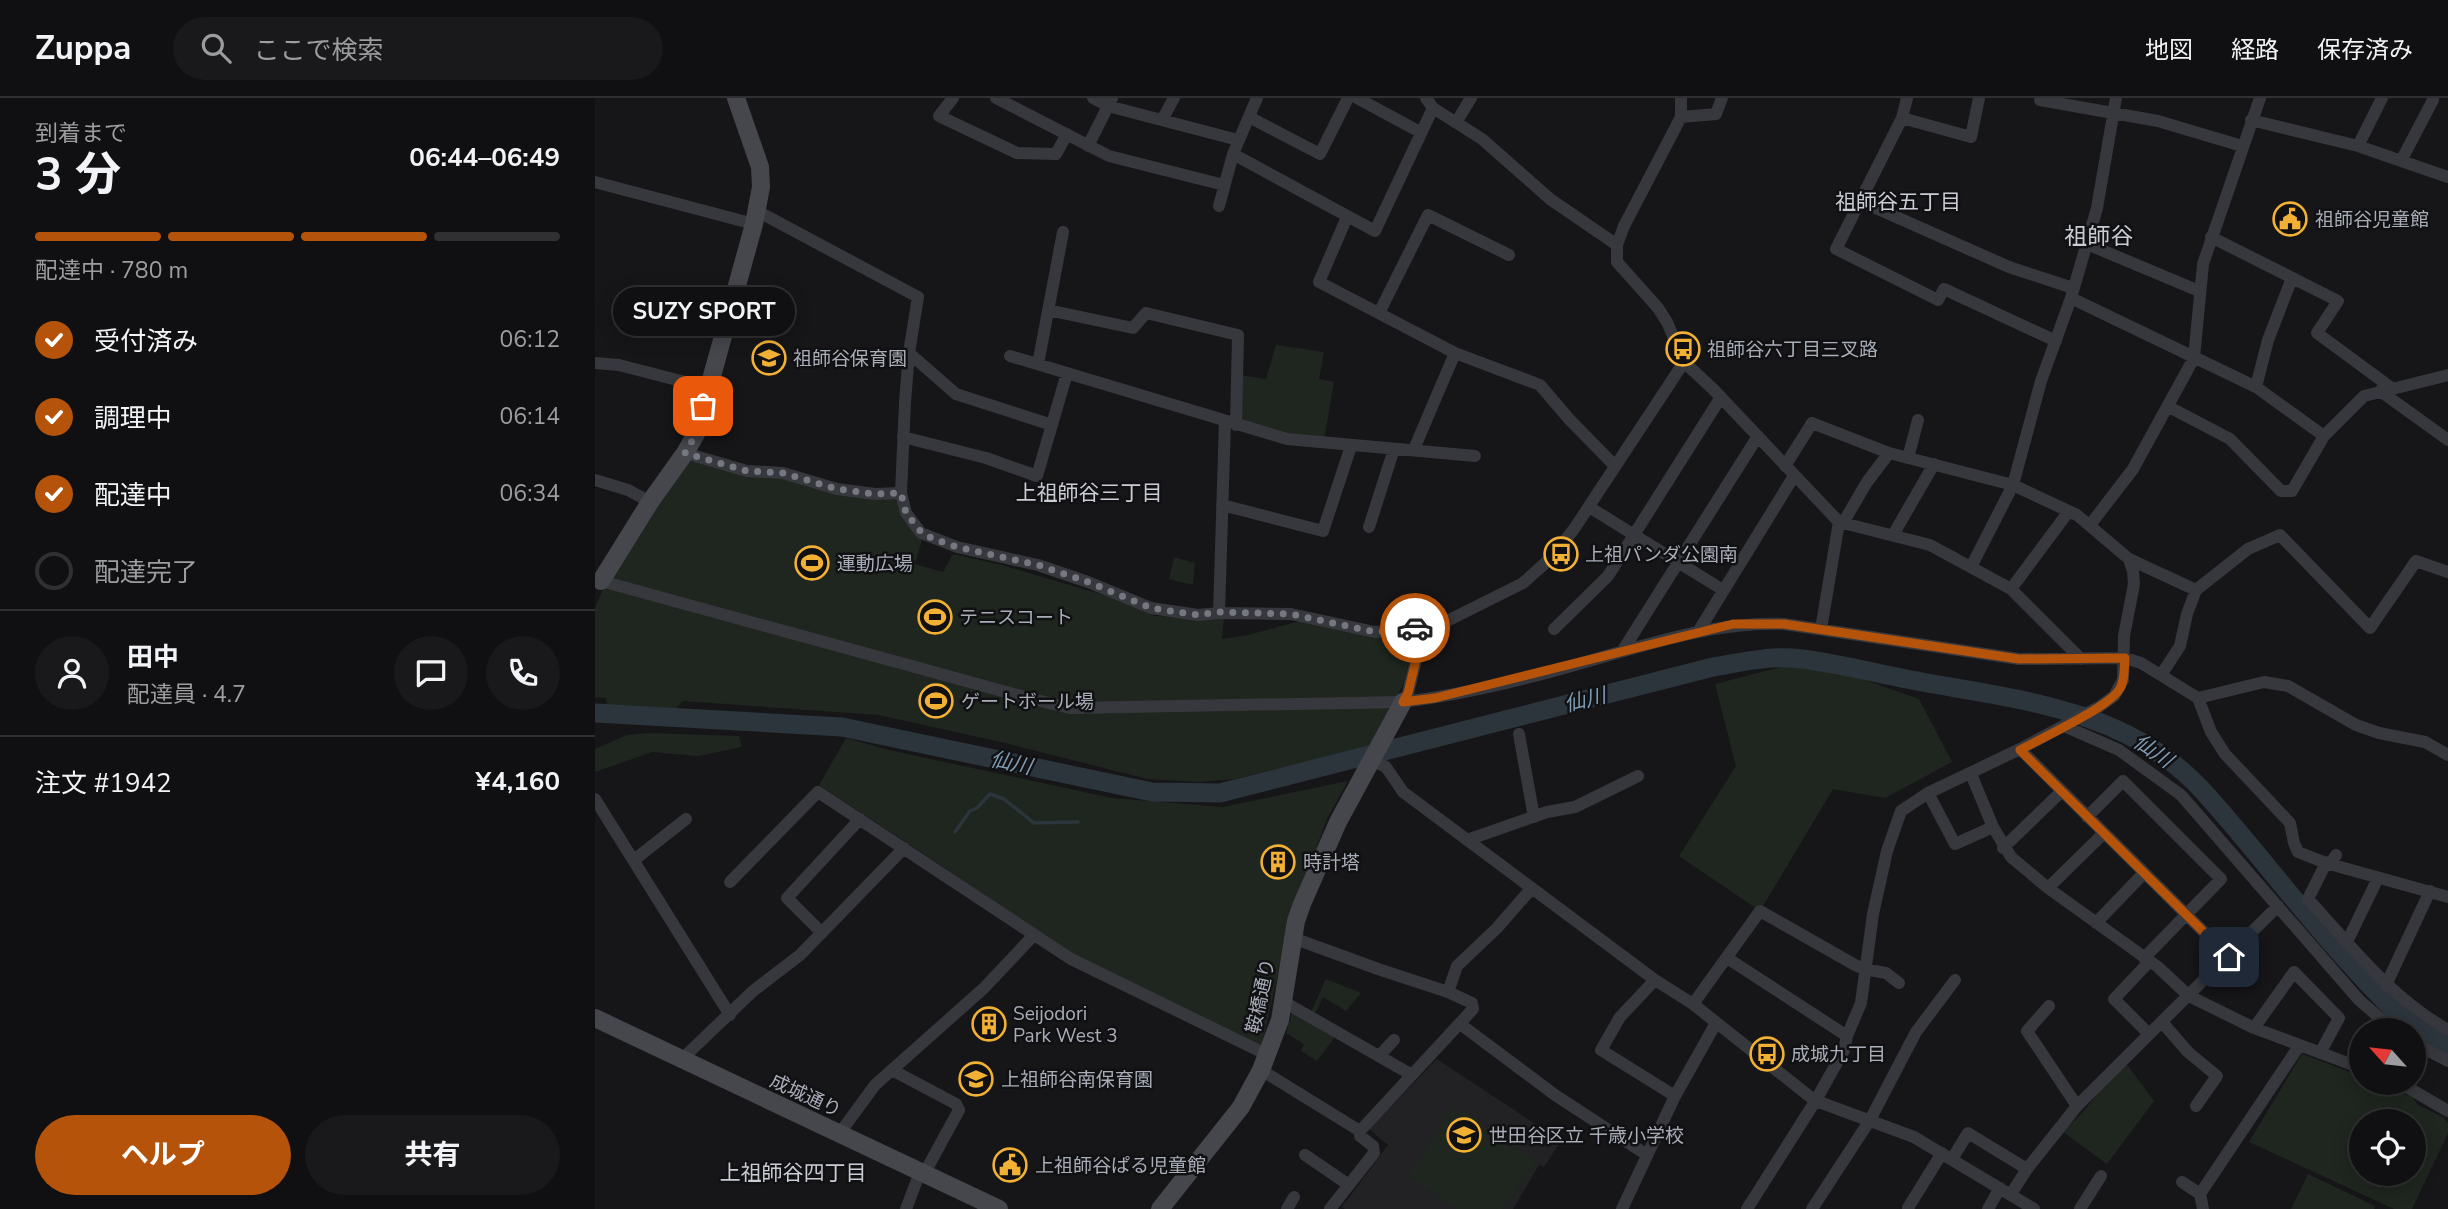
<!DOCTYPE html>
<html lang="ja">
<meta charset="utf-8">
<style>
body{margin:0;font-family:"Nunito Sans","Noto Sans JP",sans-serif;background:#19191b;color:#f1f3f6;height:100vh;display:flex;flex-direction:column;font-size:26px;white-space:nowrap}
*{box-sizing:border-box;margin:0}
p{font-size:23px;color:#9c9d9f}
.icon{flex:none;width:38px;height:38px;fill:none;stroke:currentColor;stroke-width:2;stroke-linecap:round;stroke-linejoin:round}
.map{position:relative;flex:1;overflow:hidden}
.drawer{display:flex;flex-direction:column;background:#101012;width:595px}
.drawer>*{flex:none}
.needle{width:46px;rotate:297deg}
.buttons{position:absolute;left:1754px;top:920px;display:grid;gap:14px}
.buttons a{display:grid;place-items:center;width:77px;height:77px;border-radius:50%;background:#101012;box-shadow:0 4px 18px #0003,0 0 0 2px #303032;font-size:35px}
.pin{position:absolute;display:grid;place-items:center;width:60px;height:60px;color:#fff;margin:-30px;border-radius:14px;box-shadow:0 4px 10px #0006}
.courier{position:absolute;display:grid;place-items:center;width:70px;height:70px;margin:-35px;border:5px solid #b45309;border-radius:50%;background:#fff;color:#222;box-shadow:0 2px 9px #0007}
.bubble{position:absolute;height:49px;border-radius:24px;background:#101012;box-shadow:0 4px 18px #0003,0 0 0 2px #303032;font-size:23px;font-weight:700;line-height:49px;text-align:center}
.summary em{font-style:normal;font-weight:700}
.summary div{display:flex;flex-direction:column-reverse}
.summary{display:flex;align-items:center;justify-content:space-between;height:119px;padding:0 35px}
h1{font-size:46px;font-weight:700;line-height:52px}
.bar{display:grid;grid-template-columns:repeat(4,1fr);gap:10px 7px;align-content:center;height:84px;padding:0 35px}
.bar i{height:9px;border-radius:5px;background:#303032}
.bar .selected{background:#b45309}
.bar p{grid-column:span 4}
.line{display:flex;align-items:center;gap:18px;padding:0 35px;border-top:2px solid #303032}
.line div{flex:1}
.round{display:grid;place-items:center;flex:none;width:74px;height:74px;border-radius:37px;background:#19191b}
ol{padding:0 35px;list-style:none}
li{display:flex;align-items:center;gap:21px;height:77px}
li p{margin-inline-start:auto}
li .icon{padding:7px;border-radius:50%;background:#b45309;color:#fff;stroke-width:4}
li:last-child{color:#9c9d9f}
li i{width:38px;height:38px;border:4px solid #303032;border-radius:50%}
.button{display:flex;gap:14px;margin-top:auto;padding:14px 35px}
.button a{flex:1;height:80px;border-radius:42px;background:#b45309;color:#fff;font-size:28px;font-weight:700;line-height:80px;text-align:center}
.button a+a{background:#19191b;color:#f1f3f6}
header{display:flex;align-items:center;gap:42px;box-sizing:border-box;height:98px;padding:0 35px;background:#101012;border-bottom:2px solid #303032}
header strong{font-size:33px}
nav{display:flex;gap:38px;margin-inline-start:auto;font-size:24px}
.search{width:490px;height:63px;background:#19191b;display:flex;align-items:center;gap:18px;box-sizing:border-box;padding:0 24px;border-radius:38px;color:#9c9d9f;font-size:26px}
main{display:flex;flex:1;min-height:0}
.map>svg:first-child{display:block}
</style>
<header>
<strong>Zuppa</strong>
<div class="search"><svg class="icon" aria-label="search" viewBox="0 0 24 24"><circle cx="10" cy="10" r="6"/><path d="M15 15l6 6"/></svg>ここで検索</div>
<nav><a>地図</a><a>経路</a><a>保存済み</a></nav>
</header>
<main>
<section class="drawer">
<div class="summary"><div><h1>3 分</h1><p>到着まで</p></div><em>06:44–06:49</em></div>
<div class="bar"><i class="selected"></i><i class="selected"></i><i class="selected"></i><i></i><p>配達中 · 780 m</p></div>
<ol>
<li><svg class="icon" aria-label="check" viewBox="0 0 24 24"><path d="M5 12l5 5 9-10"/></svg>受付済み<p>06:12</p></li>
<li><svg class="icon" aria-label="check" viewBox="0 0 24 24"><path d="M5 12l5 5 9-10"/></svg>調理中<p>06:14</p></li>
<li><svg class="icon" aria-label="check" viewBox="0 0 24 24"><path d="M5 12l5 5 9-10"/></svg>配達中<p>06:34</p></li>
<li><i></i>配達完了</li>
</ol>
<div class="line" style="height:126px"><a class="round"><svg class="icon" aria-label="person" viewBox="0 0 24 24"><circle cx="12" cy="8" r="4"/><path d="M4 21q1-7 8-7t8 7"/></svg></a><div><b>田中</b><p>配達員 · 4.7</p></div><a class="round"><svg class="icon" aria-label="chat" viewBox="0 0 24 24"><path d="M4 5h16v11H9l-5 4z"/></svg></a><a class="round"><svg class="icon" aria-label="phone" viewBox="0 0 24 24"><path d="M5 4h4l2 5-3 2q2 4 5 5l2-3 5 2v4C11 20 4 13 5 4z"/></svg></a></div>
<div class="line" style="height:91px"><div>注文 #1942</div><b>¥4,160</b></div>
<div class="button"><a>ヘルプ</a><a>共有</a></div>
</section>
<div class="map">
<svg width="1853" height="1111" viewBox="0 0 1853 1111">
<rect width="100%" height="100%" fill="#161618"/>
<path fill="#222225" d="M842 961 966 1043 949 1069 944 1067 918 1111H750L747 1109 793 1047 774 1031Z"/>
<path fill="#1e261f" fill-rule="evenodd" d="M681 247 729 254 724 281 739 284 729 342 692 338 644 323 645 277 671 281Z
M98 361 301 398 328 439 320 466 348 474 358 456 407 467 519 500 560 518 608 520 629 519 627 541 653 537 705 523 821 533 809 585 779 646 640 681 604 684 552 681 406 644 283 617 88 603 80 612 12 613 11 600 0 599V509L9 490 90 362Z
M579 459 600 465 598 487 574 481Z
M1213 562 1324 601 1357 664 1290 700 1238 691 1165 813 1084 758 1141 668 1120 586Z
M54 635 144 638 147 649 103 658 57 654 0 674V651L32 637Z
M251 640 294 652 517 700 628 709 753 683 732 721 695 821 667 947 480 859 338 762 224 687Z
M731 881 766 895 751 913 728 899 720 916 716 914Z
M698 911 742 936 722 963 706 953 709 946 691 935Z
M1707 956 1766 978V985H1785L1817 999 1823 1007 1848 1019 1853 1025V1035L1817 1111H1799L1654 1044ZM1766 1024H1818V1076H1766Z
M1527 966 1533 968 1559 1003 1512 1066 1468 1034 1487 1015Z
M859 1008 941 1062 908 1111H862L813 1078Z
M1713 1076 1780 1108 1779 1111H1696Z"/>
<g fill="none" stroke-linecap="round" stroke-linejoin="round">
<path stroke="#2c353c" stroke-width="3.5" d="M360 734 375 713 382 710 395 696 409 701 439 725 483 724"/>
<path stroke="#2c353c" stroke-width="19" d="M0 615 247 629 557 694 625 695 1118 569C1147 564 1177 557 1207 561 1247 566 1287 577 1327 584 1428 602 1535 613 1608 693 1659 749 1704 811 1756 867 1786 900 1811 929 1853 948"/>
<path stroke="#37383d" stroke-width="12" d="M358 0 344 18 422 55 461 56 472 36
M401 0 514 58 629 87
M498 0 513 8 643 42
M762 0 825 34
M831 0 838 10 887 41 955 101 1022 147
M1086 0V19L1029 128 1022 147V164L1063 210 1072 224 1089 264 1118 291 1244 424 1335 447 1416 491 1486 561
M1312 0 1307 20 1241 151 1343 202 1349 191 1461 243
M1445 2 1563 23 1647 48
M654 19 725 56 753 0
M1086 19 1121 16 1127 0
M1307 20 1376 39 1384 0
M567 22 579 0
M1656 22 1763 48 1853 79
M862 23 876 0
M493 48 517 0
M1763 48 1787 0
M638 56 780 133 838 10
M1806 63 1838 2
M0 84 159 126
M1265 103 1414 169 1478 190
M624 108 638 56 662 0
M162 113 323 199 314 255 310 304 306 395 311 415 326 435 362 449 443 467 493 484 556 510 603 517 624 515 696 516 780 534 829 529 850 524 928 485 956 460 979 431 1089 264
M752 119 724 184 860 255 945 287 974 321 1020 368
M1616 139 1743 203 1722 235 1798 291
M1492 146 1604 193
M1476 200 1661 289 1729 338
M453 212 538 230 551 215 643 237 641 327
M784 215 833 117 914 157
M314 255 361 296 457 327
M415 258 692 341 880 358
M0 265 24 267 113 290
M443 266 468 134
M1661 289 1673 242 1697 180
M1785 293 1853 342
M1574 309 1635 341 1686 393H1697L1729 338 1769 298 1853 277
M308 339 391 360 442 378 472 275
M819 351 860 255
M90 355 152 373 188 375 242 391 280 396 306 395
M1313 360 1323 322
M1190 368 1217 325 1294 355
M0 382 33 392 55 404
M627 407 728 433 756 348
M994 409 1128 492
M1495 427 1538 371 1599 260 1608 166 1665 0
M774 429 799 351
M1298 437 1339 366
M1534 461 1601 492
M1376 469 1418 387 1446 283 1476 200 1502 110 1521 0
M6 483 437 601 475 610 808 604C865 597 924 583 980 567 1048 548 1119 523 1189 526L1424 561 1530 560 1546 565 1603 600 1616 634 1630 656 1695 725 1699 745 1703 754 1731 765 1853 799
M1416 491 1474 413
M624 515 630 323
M959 531 1013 478 1126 299
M1226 531 1244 424
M1103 534 1199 378
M1028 552 1163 338
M1566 577 1585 548 1592 516 1601 492 1653 451 1685 437 1775 530 1821 463 1853 474
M1603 600 1669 584 1693 588 1761 627 1784 635 1830 644 1853 657
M808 604 813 595 829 529
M1469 628 1524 652 1586 697 1764 902 1800 933
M924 636 939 719
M1425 651 1634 859
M776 662 791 669 808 694 1060 882 1098 906 1214 998 1224 1004 1319 1039 1439 1111
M1376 676 1398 729 1416 759 1453 790 1563 869 1594 898 1659 930 1766 970
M1333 695 1360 746 1398 729
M0 701 135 917
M1492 719 1528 683 1626 781 1549 860
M872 742 952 714 980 709 1043 678
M1408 750 1467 693
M1741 757 1737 763 1731 765 1713 801C1757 849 1795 899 1853 932
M39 762 91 721
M135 784 223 694 476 861 673 957
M1453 790 1509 735
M1501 825 1549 775
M227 835 192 800 265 721
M698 840 783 871 853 894
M1752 844 1783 780
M1132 860 1252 938
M1554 864 1519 901 1554 936
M1060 882 1025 919 1006 952 1080 998
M1791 887 1835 793
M689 904 817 977
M1098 906 1165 813 1260 867 1269 871 1291 875 1304 885
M1454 908 1432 933 1482 1008
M1567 924 1593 954 1622 978 1601 1008
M865 926 960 997 1052 1057
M1659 930 1699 874 1744 920 1725 955
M1818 945 1853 963
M784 958 799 942
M86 962 158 893 205 857 309 750
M297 972 361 1006 364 1012 329 1076
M666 972 765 1033
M1805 985 1853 1013
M244 1036 280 987 389 890 439 837
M710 1057 754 1087
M1357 1061 1373 1035 1432 1071
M1587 1084 1605 1096
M1416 1096 1432 1071 1482 1008 1683 808
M1313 1110 1347 1055
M311 1111 325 1074
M692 1111 699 1099
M735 1111 779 1055 778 1048 765 1038V1033L878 911 877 905 853 894 862 868 902 830 936 791
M1027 1111 1080 998 1121 925
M1152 1111 1221 1002 1249 952 1252 938 1266 905 1278 816 1292 753 1306 713 1333 695 1425 651 1504 609 1519 598 1528 582 1529 538 1539 486 1538 473 1534 461 1482 417 1418 387 1294 355 1272 384 1248 425
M1217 1111 1275 1022 1321 934 1360 882
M1393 1111 1405 1090
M1485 1111 1506 1078
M1608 1111 1605 1096 1704 948"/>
<path stroke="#45474d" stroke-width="18" d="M6 483 55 404 90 355 101 336 159 126 166 89 165 69 141 0
M0 920 404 1111
M565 1111 646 1009 666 972 685 922 701 823 707 806 743 724 808 604"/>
</g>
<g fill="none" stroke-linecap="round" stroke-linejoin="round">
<path stroke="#757880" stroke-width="7" stroke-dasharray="0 12.6" d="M108 308 101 336 90 355 152 373 188 375 242 391 280 396 306 395 311 415 327 435 339 441 362 449 443 467 493 484 556 510 603 517 624 514 696 516 780 534 820 530"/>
<path stroke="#b45309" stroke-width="9" d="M820 530 829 529 813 595 808 604 840 600 1138 526H1189L1424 561 1530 560C1529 570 1530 584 1524 592 1512 610 1447 640 1425 652L1634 859"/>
</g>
<defs>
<symbol id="civic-ring" viewBox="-11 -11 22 22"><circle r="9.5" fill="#111113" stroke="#f2b134" stroke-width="1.5"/><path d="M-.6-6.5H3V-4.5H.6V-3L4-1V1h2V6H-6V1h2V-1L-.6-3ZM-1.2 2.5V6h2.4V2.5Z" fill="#f2b134"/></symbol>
<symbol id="bus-ring" viewBox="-11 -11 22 22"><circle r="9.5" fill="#111113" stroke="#f2b134" stroke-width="1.5"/><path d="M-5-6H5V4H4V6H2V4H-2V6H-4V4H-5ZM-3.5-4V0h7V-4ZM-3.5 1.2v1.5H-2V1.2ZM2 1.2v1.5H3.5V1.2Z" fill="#f2b134"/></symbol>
<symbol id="school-ring" viewBox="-11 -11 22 22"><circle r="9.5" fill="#111113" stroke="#f2b134" stroke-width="1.5"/><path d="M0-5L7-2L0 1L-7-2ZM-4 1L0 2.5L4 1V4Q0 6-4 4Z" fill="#f2b134"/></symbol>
<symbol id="stadium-ring" viewBox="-11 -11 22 22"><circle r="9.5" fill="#111113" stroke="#f2b134" stroke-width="1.5"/><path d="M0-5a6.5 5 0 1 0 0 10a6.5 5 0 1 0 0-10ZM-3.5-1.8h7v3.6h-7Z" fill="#f2b134"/></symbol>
<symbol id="building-ring" viewBox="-11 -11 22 22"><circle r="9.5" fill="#111113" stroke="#f2b134" stroke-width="1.5"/><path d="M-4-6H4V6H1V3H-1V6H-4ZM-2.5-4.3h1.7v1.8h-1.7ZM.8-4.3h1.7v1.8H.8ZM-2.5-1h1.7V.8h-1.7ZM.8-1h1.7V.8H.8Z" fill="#f2b134"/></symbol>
</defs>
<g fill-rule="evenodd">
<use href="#civic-ring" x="1676" y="102" width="38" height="38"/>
<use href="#bus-ring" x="1069" y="232" width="38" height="38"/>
<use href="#school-ring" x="155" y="241" width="38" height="38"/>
<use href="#bus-ring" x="947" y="437" width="38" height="38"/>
<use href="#stadium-ring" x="198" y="446" width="38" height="38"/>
<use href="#stadium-ring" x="321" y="500" width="38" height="38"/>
<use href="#stadium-ring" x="322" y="584" width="38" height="38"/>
<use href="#building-ring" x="664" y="745" width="38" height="38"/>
<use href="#building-ring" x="375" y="907" width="38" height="38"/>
<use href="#bus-ring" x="1153" y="937" width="38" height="38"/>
<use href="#school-ring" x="362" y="962" width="38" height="38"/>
<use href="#school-ring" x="850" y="1018" width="38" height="38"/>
<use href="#civic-ring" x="396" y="1048" width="38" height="38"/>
</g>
<g text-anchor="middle" stroke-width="5" stroke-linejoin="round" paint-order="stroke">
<g font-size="19" fill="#a8adb8" stroke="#111113" text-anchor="start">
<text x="1720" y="128">祖師谷児童館</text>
<text x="1112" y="258">祖師谷六丁目三叉路</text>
<text x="198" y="267">祖師谷保育園</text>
<text x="990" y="463">上祖パンダ公園南</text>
<text x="242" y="472">運動広場</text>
<text x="364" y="526">テニスコート</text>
<text x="366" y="610">ゲートボール場</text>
<text x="708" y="771">時計塔</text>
<text x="418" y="922">Seijodori<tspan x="418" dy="22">Park West 3</tspan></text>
<text x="1196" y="963">成城九丁目</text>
<text x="406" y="988">上祖師谷南保育園</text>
<text x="894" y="1044">世田谷区立 千歳小学校</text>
<text x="440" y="1074">上祖師谷ぱる児童館</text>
</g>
<g font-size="19" fill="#a8adb8" stroke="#111113">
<text transform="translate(665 898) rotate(-78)" y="7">鞍橋通り</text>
<text transform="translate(211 997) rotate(25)" y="7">成城通り</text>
</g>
<g font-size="21" fill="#c9ccd4" stroke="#111113">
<text x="1303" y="111">祖師谷五丁目</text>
<text x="494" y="402">上祖師谷三丁目</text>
<text x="198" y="1082">上祖師谷四丁目</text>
</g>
<g font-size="21" font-style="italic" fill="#7f9bb3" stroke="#111113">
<text transform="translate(990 602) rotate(-14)" y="7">仙川</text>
<text transform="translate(1558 653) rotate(34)" y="7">仙川</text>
<text transform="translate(416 665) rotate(12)" y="7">仙川</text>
</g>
<g font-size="23" fill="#c9ccd4" stroke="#111113">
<text x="1504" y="146">祖師谷</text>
</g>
</g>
</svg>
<div class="buttons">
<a><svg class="needle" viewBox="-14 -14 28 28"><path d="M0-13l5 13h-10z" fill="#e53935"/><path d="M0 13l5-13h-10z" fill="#9c9d9f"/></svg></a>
<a><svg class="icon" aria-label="locate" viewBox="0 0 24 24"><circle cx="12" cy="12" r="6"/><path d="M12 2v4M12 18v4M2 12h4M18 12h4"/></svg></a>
</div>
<div class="pin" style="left:108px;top:308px;background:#ea580c"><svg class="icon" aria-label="bag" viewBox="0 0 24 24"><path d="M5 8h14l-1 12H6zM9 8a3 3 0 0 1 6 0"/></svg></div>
<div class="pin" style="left:1634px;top:859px;background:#1f2937"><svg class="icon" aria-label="home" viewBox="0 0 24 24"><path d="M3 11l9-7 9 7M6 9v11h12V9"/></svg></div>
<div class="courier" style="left:820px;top:530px"><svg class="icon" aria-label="car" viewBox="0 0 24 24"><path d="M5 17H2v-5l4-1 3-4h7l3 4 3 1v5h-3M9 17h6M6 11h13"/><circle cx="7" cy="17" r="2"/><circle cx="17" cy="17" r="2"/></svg></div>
<div class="bubble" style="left:18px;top:189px;width:182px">SUZY SPORT</div>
</div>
</main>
